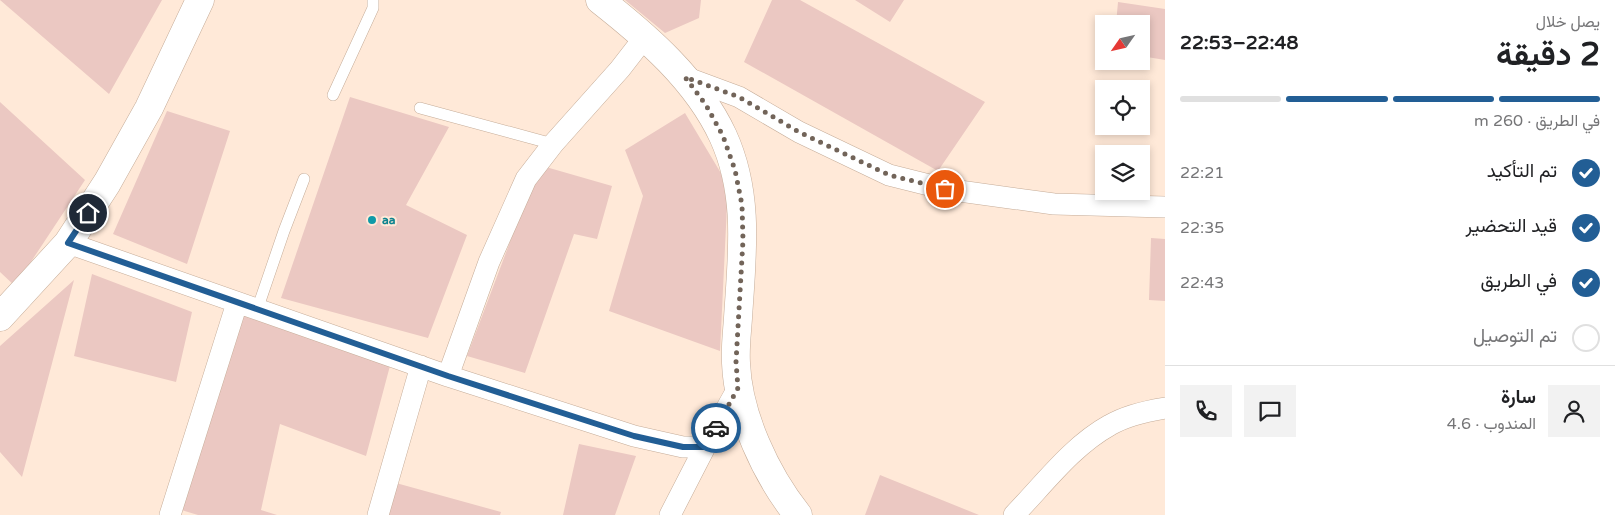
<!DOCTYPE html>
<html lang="ar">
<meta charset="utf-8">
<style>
body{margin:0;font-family:"Varela Round",Vazirmatn,sans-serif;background:#f2f2f2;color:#202124;direction:rtl;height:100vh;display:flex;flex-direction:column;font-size:19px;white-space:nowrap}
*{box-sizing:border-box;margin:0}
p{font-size:16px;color:#757577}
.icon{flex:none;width:28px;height:28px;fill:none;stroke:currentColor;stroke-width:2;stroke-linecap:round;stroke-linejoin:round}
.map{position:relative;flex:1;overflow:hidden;direction:ltr}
.panel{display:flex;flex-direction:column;background:#fff;width:450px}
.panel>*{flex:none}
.needle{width:32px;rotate:236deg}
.buttons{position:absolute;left:1095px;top:15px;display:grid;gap:10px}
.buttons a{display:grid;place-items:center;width:55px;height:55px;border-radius:0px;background:#fff;box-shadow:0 2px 8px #0003;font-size:25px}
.pin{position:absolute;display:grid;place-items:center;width:42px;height:42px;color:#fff;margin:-21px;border:2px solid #fff;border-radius:50%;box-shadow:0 1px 5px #0007}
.courier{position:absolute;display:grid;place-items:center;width:50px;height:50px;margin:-25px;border:4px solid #225e95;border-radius:50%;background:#fff;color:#222;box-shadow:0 1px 6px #0007}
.summary em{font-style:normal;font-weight:700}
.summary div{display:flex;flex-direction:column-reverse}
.summary{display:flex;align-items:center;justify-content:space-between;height:85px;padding:0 15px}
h1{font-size:32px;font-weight:700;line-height:38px}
.bar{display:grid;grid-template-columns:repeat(4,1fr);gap:8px 5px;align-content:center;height:60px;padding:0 15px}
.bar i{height:6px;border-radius:4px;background:#e0e0e0}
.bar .selected{background:#225e95}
.bar p{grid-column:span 4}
.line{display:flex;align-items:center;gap:12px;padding:0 15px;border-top:1px solid #e0e0e0}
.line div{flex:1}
.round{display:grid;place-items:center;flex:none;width:52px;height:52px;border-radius:0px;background:#f2f2f2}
ol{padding:0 15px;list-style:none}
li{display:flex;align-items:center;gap:15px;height:55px}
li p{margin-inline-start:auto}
li .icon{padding:5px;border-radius:50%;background:#225e95;color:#fff;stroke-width:4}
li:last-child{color:#757577}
li i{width:28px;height:28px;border:2px solid #e0e0e0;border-radius:50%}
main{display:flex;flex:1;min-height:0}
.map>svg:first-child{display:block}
</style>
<main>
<section class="panel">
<div class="summary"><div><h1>2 دقيقة</h1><p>يصل خلال</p></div><em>22:48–22:53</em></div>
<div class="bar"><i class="selected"></i><i class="selected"></i><i class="selected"></i><i></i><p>في الطريق · 260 m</p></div>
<ol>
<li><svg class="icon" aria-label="check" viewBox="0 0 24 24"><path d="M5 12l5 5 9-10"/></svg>تم التأكيد<p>22:21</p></li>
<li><svg class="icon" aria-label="check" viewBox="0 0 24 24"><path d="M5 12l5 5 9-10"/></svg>قيد التحضير<p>22:35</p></li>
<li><svg class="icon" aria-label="check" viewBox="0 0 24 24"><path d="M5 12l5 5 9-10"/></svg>في الطريق<p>22:43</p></li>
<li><i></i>تم التوصيل</li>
</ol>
<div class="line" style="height:90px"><a class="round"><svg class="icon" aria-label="person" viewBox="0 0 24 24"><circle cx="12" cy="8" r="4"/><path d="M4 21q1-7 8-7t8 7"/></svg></a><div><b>سارة</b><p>المندوب · 4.6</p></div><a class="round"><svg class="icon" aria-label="chat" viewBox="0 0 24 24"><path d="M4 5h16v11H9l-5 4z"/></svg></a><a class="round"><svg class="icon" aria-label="phone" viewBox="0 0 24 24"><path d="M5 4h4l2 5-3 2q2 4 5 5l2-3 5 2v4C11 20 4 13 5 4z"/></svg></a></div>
</section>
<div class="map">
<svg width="1165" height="515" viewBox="0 0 1165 515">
<rect width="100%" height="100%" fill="#ffe9d8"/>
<path fill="#ebc8c2" d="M0 0H162L109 94Z
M625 0H701L699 18 665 33Z
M772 0H800L985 102 938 171 744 62Z
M855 0H904L890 22Z
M1118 2 1165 9V60L1141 56V24H1116Z
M350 97 449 127 406 205 467 235 428 338 281 298Z
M0 102 85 180 15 286 0 272Z
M167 111 230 131 187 264 113 234Z
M685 113 728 185 720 351 609 311 643 196 625 150Z
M539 165 612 186 597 239 574 234 525 373 467 356Z
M1151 238 1165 239V301L1149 300Z
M92 274 192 312 176 382 74 356Z
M74 280 22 477 0 452V346Z
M241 314 391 362 366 456 280 424 261 510 277 515H198L178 509Z
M579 444 636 456 615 515H563Z
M880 475 979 515H865Z
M396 483 501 512 500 515H387Z"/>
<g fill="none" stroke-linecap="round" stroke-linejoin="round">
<defs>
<path id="service" d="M333 95 373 8V0
M420 108 553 144
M257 310 284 231 304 179"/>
<path id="minor" d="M685 77 739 97 799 132 889 175 945 189 1054 204 1165 207
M68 243 448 376 634 436 683 447H705L738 388
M448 376 489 262 526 179 553 144 620 69 644 38
M170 515 237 303
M378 515 421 366
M670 515 705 447
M1014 515C1044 484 1072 446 1110 425 1127 415 1146 411 1165 408"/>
<path id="tertiary" d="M600 0C647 37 697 80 723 136 750 195 742 255 738 318 737 333 735 348 736 363 738 415 766 475 798 515
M0 317 68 243 107 183 149 108 200 0"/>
</defs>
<use href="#service" stroke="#c5ac98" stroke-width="12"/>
<use href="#minor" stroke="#c5ac98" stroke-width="22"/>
<use href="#tertiary" stroke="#c5ac98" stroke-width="29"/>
<use href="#service" stroke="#fff" stroke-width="11"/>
<use href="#minor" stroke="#fff" stroke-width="21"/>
<use href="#tertiary" stroke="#fff" stroke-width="28"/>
</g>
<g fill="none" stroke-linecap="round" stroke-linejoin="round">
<path stroke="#726459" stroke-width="5" stroke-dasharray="0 9" d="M716 428 738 388 736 362 743 240 742 205 735 170 723 136 706 105 685 77 739 97 799 132 889 175 945 189"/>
<path stroke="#225e95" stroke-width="6" d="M88 213 68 243 448 376 634 436 683 447H705L716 428"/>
</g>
<circle fill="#0f9aa8" stroke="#ffe9d8" stroke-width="2" cx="372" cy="220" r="5"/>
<g text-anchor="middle" stroke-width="4" stroke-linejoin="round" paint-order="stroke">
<g font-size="12" font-weight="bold" fill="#0d838f" stroke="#ffe9d8" text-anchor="start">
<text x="382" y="224">aa</text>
</g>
</g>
</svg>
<div class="buttons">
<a><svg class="needle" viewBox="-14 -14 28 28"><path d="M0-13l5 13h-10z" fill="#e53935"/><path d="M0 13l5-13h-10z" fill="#757577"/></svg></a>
<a><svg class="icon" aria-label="locate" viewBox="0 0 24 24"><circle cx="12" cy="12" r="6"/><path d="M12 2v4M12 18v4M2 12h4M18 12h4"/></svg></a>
<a><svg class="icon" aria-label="layers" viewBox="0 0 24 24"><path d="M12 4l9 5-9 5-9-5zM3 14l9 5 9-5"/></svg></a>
</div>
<div class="pin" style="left:945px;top:189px;background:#ea580c"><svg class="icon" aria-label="bag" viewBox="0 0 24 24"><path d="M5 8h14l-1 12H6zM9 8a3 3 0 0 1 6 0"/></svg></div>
<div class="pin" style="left:88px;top:213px;background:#1f2937"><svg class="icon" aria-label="home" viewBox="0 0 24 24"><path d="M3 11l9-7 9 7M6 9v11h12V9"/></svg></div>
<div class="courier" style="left:716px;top:428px"><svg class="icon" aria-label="car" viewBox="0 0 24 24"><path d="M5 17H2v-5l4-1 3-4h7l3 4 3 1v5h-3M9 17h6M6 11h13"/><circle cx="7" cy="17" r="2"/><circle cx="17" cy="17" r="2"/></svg></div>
</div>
</main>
